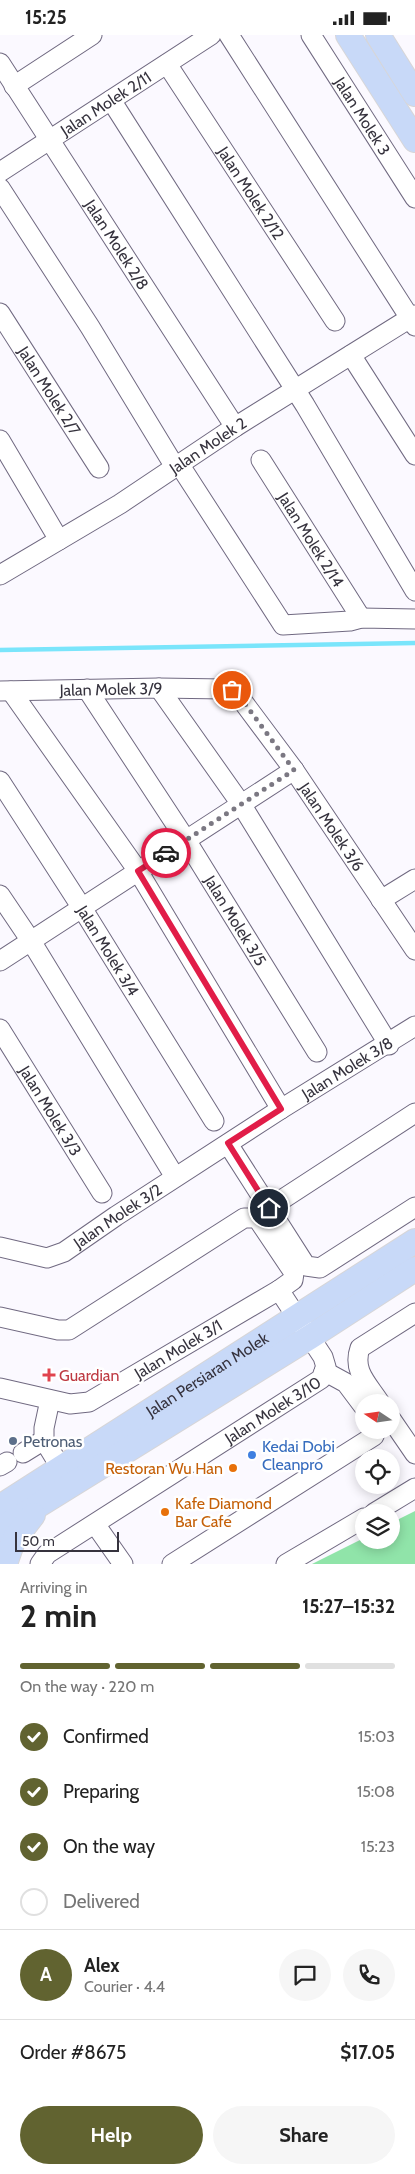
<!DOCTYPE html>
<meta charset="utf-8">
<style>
body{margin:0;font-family:Cabin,sans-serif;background:#f6f6f6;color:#222;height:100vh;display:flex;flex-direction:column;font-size:19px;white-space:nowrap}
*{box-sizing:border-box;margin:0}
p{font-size:16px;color:#767676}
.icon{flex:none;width:28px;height:28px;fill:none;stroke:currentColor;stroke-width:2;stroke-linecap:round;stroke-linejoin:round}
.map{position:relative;height:1529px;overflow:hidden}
.drawer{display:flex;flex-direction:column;background:#fff;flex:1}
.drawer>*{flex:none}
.needle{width:32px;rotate:283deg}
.fabs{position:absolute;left:355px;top:1359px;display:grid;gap:10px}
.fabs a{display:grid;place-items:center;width:45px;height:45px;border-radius:50%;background:#fff;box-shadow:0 2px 12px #0003;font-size:25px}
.scale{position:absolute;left:15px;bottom:12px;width:104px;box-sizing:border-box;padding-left:5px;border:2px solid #36333e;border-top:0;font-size:14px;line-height:18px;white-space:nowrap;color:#36333e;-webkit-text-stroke:4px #fff;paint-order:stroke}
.pin{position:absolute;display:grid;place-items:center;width:42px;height:42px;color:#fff;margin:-21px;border:2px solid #fff;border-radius:50%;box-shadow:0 1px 5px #0007}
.courier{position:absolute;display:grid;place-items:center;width:50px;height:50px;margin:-25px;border:4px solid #e11d48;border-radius:50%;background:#fff;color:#222;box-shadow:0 1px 6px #0007}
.summary em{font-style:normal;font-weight:700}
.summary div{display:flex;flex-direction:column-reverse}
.summary{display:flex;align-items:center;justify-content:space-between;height:85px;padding:0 20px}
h1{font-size:32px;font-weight:700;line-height:38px}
.bar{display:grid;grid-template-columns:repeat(4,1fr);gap:8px 5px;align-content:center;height:60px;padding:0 20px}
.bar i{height:6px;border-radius:4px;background:#e0e0e0}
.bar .active{background:#616330}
.bar p{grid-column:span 4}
.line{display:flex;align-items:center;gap:12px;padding:0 20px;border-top:1px solid #e0e0e0}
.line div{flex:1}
.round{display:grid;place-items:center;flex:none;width:52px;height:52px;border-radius:26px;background:#f6f6f6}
ol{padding:0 20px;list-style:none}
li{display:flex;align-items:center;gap:15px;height:55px}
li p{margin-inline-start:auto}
li .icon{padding:5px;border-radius:50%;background:#616330;color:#fff;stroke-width:4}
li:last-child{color:#767676}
li i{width:28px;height:28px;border:2px solid #e0e0e0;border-radius:50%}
.action{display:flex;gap:10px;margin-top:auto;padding:10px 20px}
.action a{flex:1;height:58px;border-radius:30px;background:#616330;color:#fff;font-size:20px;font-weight:700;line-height:58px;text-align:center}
.action a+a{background:#f6f6f6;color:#222}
.status{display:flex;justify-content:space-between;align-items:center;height:35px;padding:0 25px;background:#fff;direction:ltr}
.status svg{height:14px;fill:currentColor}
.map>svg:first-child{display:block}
</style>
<div class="status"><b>15:25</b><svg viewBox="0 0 49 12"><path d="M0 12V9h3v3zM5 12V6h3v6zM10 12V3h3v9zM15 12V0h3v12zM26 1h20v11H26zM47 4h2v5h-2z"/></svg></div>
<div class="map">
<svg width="415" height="1529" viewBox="0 0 415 1529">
<rect width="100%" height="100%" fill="#fbf9ff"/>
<path fill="#90e4a9" d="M415 1476V1529H312L364 1503V1505H391V1488Z"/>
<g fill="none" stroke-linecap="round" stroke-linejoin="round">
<path stroke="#7ae5fb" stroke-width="4.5" d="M0 615 415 608"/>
<defs>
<g id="minor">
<path d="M229 0 415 291"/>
<path id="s1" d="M311 0 415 163"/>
<path id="s2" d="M0 28 235 392"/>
<path id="s3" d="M167 29 335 286"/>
<path d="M14 51 92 0"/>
<path d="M111 65 305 370 415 556"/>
<path id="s4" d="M0 137 211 0"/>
<path d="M0 153 90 292 175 432"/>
<path id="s5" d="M0 278 99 433"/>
<path d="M351 320 415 420"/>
<path d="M0 405 59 505"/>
<path id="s6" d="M261 425 361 583"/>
<path d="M179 429 283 590 350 586 361 583 415 584"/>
<path id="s7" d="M0 540 120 469 235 392 415 280"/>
<path d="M159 653 241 769 389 1010"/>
<path id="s8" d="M87 654 186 805 317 1017"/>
<path id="s9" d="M0 656 159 653 224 654 235 656 294 735 415 915"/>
<path d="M11 656 138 836 281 1074"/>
<path id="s10" d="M0 746 82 873 214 1086"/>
<path d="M0 860 31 906 175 1142"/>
<path d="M381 865 415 844"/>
<path d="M0 926 294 735"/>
<path id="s11" d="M0 994 102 1158"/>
<path d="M228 1109 306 1231 320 1233 415 1172"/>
<path d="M269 1173 415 1078"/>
<path id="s12" d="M0 1212 47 1223 64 1217 116 1181 281 1074 415 991"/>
<path d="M0 1282 58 1295H69L244 1183H257L294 1238 293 1245 279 1255 89 1367 70 1369 0 1353"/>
<path d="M324 1336 346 1348 364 1372"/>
<path d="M50 1365 44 1393V1405L61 1433 72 1439"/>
<path d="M380 1368C368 1349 352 1336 360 1313L415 1278"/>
<path d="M391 1384 415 1419"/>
<path d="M23 1418 44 1405"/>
<path d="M0 1431 7 1427"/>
<path d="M374 1478 415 1453"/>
<path d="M95 1489 123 1529"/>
<path id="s13" d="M40 1529 47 1519 321 1344 326 1332 323 1322 279 1255"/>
<path d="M172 1529 374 1401 376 1395"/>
<path d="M286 1529 364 1483"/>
</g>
<g id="major">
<path d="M348 0 415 105"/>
<path d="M378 0 415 59"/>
<path id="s14" d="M0 1472 415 1206"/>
<path d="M0 1494 310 1302 415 1234"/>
<path d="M5 1529 13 1506 33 1480"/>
</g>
</defs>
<use href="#minor" stroke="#706981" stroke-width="21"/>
<use href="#major" stroke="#d7d6d8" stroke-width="26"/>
<use href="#minor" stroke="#fff" stroke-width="19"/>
<use href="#major" stroke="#c8d9f8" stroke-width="24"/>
</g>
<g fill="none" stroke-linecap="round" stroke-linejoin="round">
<path stroke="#7b7882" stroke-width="5" stroke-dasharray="0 9" d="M166 818 294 735 237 658 232 655"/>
<path stroke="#e11d48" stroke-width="6" d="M166 818 138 836 281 1074 228 1108 269 1173"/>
</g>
<path fill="#e0444e" stroke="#fff" stroke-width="2" d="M46.5 1332.5h5v5h5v5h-5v5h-5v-5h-5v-5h5z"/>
<circle fill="#5c6f8a" stroke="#fff" stroke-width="2" cx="13" cy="1406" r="5"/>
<circle fill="#3f7fe0" stroke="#fff" stroke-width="2" cx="252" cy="1420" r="5"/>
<g fill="#e8710a" stroke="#fff" stroke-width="2">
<circle cx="233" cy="1433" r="5"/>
<circle cx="165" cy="1477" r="5"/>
</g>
<g text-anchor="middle" stroke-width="5" stroke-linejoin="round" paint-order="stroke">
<g font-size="16" fill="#36333e" stroke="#fff">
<text dy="6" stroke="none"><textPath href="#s4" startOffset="126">Jalan Molek 2/11</textPath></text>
<text dy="6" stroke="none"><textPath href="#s1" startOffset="96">Jalan Molek 3</textPath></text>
<text dy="6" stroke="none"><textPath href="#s3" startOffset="154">Jalan Molek 2/12</textPath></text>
<text dy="6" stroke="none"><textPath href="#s2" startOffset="216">Jalan Molek 2/8</textPath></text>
<text dy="6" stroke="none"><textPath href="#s5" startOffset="92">Jalan Molek 2/7</textPath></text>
<text dy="6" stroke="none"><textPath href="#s7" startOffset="245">Jalan Molek 2</textPath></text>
<text dy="6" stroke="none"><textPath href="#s6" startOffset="94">Jalan Molek 2/14</textPath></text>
<text dy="6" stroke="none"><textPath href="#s9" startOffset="111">Jalan Molek 3/9</textPath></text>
<text dy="6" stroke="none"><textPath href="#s9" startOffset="402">Jalan Molek 3/6</textPath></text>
<text dy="6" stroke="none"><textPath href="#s8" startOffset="275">Jalan Molek 3/5</textPath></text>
<text dy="6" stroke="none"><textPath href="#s10" startOffset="201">Jalan Molek 3/4</textPath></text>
<text dy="6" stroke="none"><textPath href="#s12" startOffset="404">Jalan Molek 3/8</textPath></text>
<text dy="6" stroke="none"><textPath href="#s11" startOffset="96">Jalan Molek 3/3</textPath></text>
<text dy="6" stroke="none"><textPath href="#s12" startOffset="131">Jalan Molek 3/2</textPath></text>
<text transform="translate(178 1314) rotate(-31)" y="6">Jalan Molek 3/1</text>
<text dy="6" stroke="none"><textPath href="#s14" startOffset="246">Jalan Persiaran Molek</textPath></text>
<text dy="6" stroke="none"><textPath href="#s13" startOffset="280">Jalan Molek 3/10</textPath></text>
</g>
<g font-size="16" fill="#be3a42" stroke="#fff" text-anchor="start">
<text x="59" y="1346">Guardian</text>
</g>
<g font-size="16" fill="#4e5e75" stroke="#fff" text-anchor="start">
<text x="23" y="1412">Petronas</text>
</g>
<g font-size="16" fill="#366cbe" stroke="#fff" text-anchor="start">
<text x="262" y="1417">Kedai Dobi<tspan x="262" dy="18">Cleanpro</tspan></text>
</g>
<g font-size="16" fill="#c56008" stroke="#fff" text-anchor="end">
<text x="223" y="1439">Restoran Wu Han</text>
<text x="175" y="1474" text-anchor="start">Kafe Diamond<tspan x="175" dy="18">Bar Cafe</tspan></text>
</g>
</g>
</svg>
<div class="fabs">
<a><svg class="needle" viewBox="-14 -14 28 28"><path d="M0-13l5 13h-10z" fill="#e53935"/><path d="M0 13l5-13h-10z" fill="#767676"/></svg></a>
<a><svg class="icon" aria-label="locate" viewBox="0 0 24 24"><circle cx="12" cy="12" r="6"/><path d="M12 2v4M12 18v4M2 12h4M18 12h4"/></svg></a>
<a><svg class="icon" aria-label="layers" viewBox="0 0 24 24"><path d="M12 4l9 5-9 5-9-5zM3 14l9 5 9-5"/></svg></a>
</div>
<div class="scale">50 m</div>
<div class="pin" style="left:232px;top:655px;background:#ea580c"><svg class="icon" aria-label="bag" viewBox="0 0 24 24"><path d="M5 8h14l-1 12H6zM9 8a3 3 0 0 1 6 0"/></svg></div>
<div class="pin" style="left:269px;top:1173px;background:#1f2937"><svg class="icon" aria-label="home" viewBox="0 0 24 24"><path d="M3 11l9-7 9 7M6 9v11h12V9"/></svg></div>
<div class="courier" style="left:166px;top:818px"><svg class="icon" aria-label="car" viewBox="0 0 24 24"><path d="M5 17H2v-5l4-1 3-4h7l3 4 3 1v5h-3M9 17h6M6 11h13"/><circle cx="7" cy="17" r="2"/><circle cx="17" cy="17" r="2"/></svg></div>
</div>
<section class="drawer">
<div class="summary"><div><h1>2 min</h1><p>Arriving in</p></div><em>15:27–15:32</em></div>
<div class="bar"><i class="active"></i><i class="active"></i><i class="active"></i><i></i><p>On the way · 220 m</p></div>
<ol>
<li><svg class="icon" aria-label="check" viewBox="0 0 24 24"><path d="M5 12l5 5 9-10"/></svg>Confirmed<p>15:03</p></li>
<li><svg class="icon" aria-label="check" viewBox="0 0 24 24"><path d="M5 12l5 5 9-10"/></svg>Preparing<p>15:08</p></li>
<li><svg class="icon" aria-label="check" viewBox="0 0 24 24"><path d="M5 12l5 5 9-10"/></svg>On the way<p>15:23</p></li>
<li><i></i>Delivered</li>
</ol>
<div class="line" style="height:90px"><b class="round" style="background:#616330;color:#fff">A</b><div><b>Alex</b><p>Courier · 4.4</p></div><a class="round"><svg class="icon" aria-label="chat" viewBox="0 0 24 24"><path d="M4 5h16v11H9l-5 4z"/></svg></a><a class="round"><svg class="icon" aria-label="phone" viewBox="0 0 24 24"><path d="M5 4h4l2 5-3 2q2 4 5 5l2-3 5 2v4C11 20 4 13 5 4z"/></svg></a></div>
<div class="line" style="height:65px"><div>Order #8675</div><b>$17.05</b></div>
<div class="action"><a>Help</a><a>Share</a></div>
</section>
